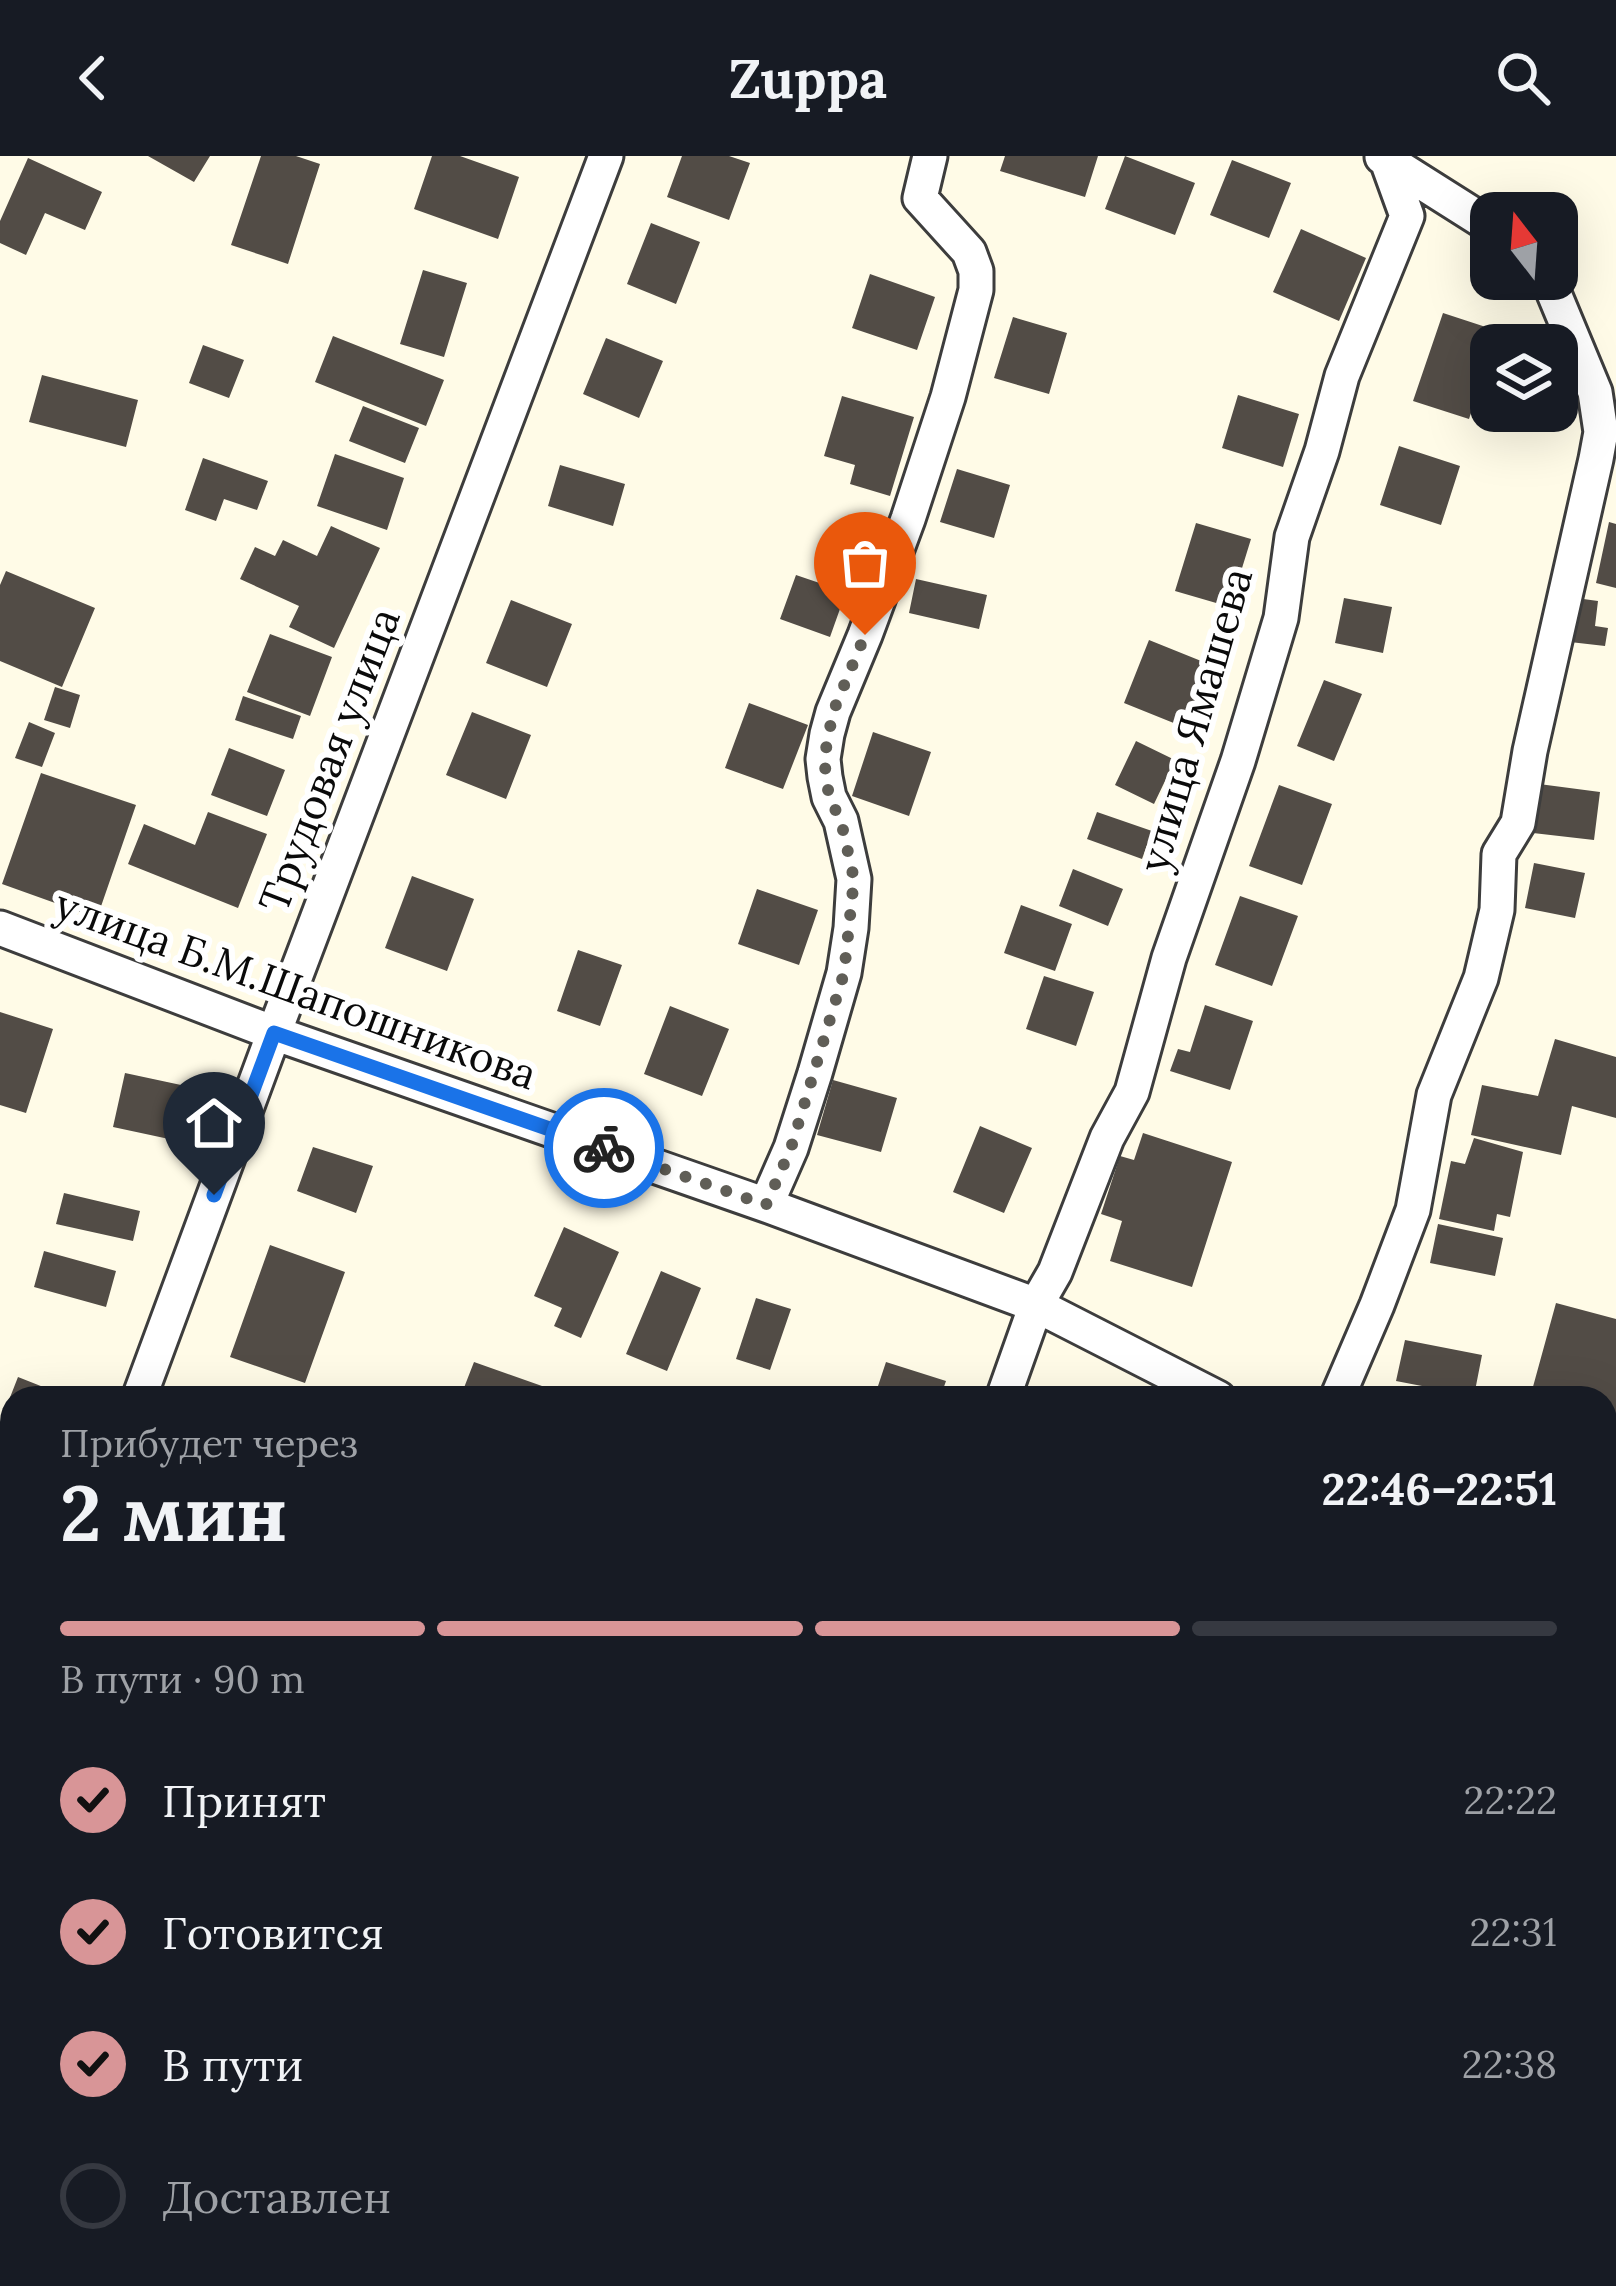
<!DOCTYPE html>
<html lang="ru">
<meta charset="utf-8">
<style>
body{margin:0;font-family:Lora,serif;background:#20242c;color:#f1f3f6;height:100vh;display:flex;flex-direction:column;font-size:45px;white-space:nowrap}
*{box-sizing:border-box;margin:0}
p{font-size:39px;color:#9ea1a6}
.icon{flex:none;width:66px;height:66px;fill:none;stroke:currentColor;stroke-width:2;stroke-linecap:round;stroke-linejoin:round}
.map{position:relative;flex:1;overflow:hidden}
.side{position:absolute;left:0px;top:1230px;width:1617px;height:900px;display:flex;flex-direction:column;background:#171b24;border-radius:36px 36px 0 0;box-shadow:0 12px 48px #0002}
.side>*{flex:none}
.needle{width:78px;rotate:343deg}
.buttons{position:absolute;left:1470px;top:36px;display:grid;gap:24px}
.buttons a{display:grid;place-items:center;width:108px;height:108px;border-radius:24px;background:#171b24;box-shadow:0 12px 48px #0002;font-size:60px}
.pin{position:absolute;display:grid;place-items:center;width:102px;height:102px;color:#fff;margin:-123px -51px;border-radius:50% 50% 50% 0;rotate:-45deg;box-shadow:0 0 12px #0007}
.pin .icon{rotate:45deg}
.courier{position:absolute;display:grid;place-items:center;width:120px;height:120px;margin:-60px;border:9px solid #1a73e8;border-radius:50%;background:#fff;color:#222;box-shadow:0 3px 15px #0007}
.head em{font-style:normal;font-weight:700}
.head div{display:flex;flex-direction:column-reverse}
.head{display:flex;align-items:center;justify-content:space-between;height:204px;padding:0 60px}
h1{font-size:78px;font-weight:700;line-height:90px}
.bar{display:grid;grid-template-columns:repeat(4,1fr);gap:18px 12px;align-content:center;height:144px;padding:0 60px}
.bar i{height:15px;border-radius:9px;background:#363941}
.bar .current{background:#d89597}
.bar p{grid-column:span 4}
ol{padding:0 60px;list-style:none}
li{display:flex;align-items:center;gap:36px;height:132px}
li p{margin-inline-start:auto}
li .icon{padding:12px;border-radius:50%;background:#d89597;color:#111;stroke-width:4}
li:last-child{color:#9ea1a6}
li i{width:66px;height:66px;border:6px solid #363941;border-radius:50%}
header{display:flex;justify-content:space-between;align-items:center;height:156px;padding:0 60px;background:#171b24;font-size:54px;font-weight:700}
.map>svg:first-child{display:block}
</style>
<header><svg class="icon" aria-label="back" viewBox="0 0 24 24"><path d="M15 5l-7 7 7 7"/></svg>Zuppa<svg class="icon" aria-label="search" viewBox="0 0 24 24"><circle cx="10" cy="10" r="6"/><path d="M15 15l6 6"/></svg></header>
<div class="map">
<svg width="1616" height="2130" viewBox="0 0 1616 2130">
<rect width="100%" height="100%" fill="#fffbe7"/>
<path fill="#524c46" d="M148 0H210L194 26Z
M261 0H296L320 8 288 108 231 89Z
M432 0H460L519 21 498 83 414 53Z
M682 0H729L750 7 729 64 667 41Z
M1005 0H1098L1085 41 1000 15Z
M1125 0 1195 27 1175 79 1105 53Z
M28 2 102 36 85 74 45 57 26 99 0 87V65Z
M1232 4 1291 27 1269 82 1210 59Z
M651 67 700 86 676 148 627 128Z
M1301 73 1366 102 1339 165 1273 136Z
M423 114 467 127 444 201 400 188Z
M870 118 935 141 917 194 852 172Z
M1443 157 1498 175 1469 263 1413 245Z
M1013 161 1067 177 1049 238 994 222Z
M333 180 444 224 426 270 315 226Z
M606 182 663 205 639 262 583 238Z
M203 189 244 204 229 242 189 227Z
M42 219 138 244 126 291 29 266Z
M1238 239 1299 258 1283 311 1222 292Z
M842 240 914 261 890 340 850 328 855 309 824 300Z
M363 250 419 272 405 307 349 285Z
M1399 290 1460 310 1441 369 1380 349Z
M335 298 404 322 387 374 317 350Z
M203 302 268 325 257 354 224 343 216 365 185 354Z
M560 309 625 328 613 370 548 350Z
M957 313 1010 329 994 382 940 366Z
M1609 366 1616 368V432L1596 427Z
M1196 367 1251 383 1230 451 1175 435Z
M331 370 380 392 334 492 289 471 299 450 240 423 255 391 275 400 283 384 317 400Z
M6 415 95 452 62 531 0 505V429Z
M796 419 846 436 830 481 780 463Z
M916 423 987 439 979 473 909 457Z
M1344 442 1392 451 1383 497 1335 487Z
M1576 442 1598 445 1595 470 1608 472 1605 490 1570 486Z
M511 444 572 468 547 531 486 507Z
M270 478 332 501 310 560 247 536Z
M1149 484 1221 513 1196 576 1124 547Z
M1324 524 1362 538 1334 605 1297 590Z
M55 531 80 539 70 572 44 564Z
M243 540 301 560 293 583 235 564Z
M749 547 808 569 783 633 725 612Z
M472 556 531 579 506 643 446 619Z
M29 566 55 577 42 611 15 602Z
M873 576 931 596 909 660 852 640Z
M1136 585 1175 604 1154 648 1115 629Z
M229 592 285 614 267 660 211 639Z
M41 617 136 649 97 762 2 728Z
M1539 628 1600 636 1594 684 1533 677Z
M1279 629 1332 648 1302 729 1249 710Z
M208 656 267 678 238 752 128 708 144 668 195 689Z
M1097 656 1152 675 1142 703 1087 683Z
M1534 707 1585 717 1575 762 1525 752Z
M1073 713 1123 733 1108 770 1059 750Z
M412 720 474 743 447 815 385 792Z
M757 733 818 754 799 809 738 788Z
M1240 740 1298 760 1272 830 1215 809Z
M1021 749 1072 768 1055 815 1004 797Z
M578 794 622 809 600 870 557 855Z
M1044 820 1094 836 1076 890 1026 873Z
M1205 849 1253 865 1230 934 1170 915 1178 893 1190 896Z
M670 850 729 873 702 940 644 918Z
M0 856 53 873 26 957 0 949Z
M1555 883 1616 901V962L1572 950 1561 999 1471 979 1482 929 1538 940Z
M125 917 181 929 169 983 113 971Z
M833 924 897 942 881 996 817 979Z
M980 970 1032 992 1004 1057 953 1036Z
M1143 977 1232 1006 1192 1131 1110 1105 1122 1065 1101 1058 1120 1000 1134 1004Z
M1474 982 1523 996 1510 1061 1497 1058 1494 1075 1439 1063 1451 1005 1465 1008Z
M313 991 373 1010 356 1057 297 1035Z
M64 1037 140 1055 133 1085 56 1068Z
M1438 1068 1503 1082 1495 1120 1430 1107Z
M564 1071 619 1096 581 1182 554 1170 562 1152 534 1140Z
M270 1089 345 1116 305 1227 230 1201Z
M44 1095 116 1115 106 1151 34 1131Z
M661 1115 701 1132 667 1215 626 1198Z
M756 1142 791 1153 770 1214 736 1203Z
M1556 1147 1616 1163V1262L1605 1259V1242H1545L1531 1238Z
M1405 1184 1482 1199 1474 1240 1396 1225Z
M474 1206 542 1230 538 1242H460Z
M886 1206 946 1225 940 1242H874Z
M18 1221 61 1238 60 1242H12V1285L0 1280V1267Z
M0 1332 12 1337V1364L0 1394Z
M0 1903 12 1908V1959L0 1954Z
M355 2118H421L416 2130H366L353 2125Z
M450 2118H496L493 2130H446Z
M568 2118H632L628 2130H564Z
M1168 2118H1282L1278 2130H1164Z"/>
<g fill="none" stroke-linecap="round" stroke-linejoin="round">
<defs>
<path id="street" d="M1382 1 1491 70
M0 772 274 877 766 1049 1036 1149 1218 1242
M766 1049 791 992 815 917 844 817 851 772 854 723 841 665 829 641 825 621 823 603 827 578 833 556 865 479 908 363 948 241 976 134V115L969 96 920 42 930 0
M139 1242 274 877 606 0
M1003 1242 1036 1149 1055 1116 1107 982 1132 936 1169 802 1238 605 1281 462 1292 381 1322 295 1342 220 1407 60 1386 2 1388 0
M1337 1242 1377 1149 1413 1054 1434 939 1481 822 1497 754 1499 698 1518 667 1530 595 1596 303 1601 276 1595 236 1548 123
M1605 1382 1616 1386
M0 1619 12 1587
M0 1797 12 1802
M874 2118 908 2130
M221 2130 226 2118"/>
</defs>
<use href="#street" stroke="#3d3d3d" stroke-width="39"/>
<use href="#street" stroke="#fff" stroke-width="33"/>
</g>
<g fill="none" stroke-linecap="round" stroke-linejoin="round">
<path stroke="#605e57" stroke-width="12" stroke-dasharray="0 21.6" d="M604 992 766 1049 791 992 844 817 854 723 841 665 829 641 824 603 833 556 865 479"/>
<path stroke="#1a73e8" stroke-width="15" d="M214 1039 274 877 604 992"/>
</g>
<g text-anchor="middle" stroke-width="12" stroke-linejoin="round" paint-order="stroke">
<g font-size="42" fill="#0a0a0a" stroke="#fff">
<text transform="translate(1195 564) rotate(-74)" y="15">улица Ямашева</text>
<text transform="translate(329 604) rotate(-69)" y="15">Трудовая улица</text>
<text transform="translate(296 833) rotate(20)" y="15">улица Б.М.Шапошникова</text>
</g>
</g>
</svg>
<div class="buttons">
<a><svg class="needle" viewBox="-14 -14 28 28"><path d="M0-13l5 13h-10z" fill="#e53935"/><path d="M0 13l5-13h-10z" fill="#9ea1a6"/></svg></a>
<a><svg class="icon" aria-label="layers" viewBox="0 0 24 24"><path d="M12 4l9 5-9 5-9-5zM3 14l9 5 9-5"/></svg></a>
</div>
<div class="pin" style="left:865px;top:479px;background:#ea580c"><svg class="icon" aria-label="bag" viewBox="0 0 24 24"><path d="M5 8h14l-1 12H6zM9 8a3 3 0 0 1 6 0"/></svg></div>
<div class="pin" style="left:214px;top:1039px;background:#1f2937"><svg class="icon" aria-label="home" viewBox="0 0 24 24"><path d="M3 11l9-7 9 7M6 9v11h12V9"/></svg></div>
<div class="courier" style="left:604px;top:992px"><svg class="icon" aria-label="bike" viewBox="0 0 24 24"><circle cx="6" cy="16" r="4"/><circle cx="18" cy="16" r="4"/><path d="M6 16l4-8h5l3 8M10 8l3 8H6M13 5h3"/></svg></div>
<section class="side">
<div class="head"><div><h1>2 мин</h1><p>Прибудет через</p></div><em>22:46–22:51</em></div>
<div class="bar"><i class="current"></i><i class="current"></i><i class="current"></i><i></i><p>В пути · 90 m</p></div>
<ol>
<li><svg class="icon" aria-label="check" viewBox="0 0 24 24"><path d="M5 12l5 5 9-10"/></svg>Принят<p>22:22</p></li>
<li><svg class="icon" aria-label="check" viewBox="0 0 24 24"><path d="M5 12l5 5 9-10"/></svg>Готовится<p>22:31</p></li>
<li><svg class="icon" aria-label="check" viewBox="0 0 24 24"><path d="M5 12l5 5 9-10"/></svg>В пути<p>22:38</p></li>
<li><i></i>Доставлен</li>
</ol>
</section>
</div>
